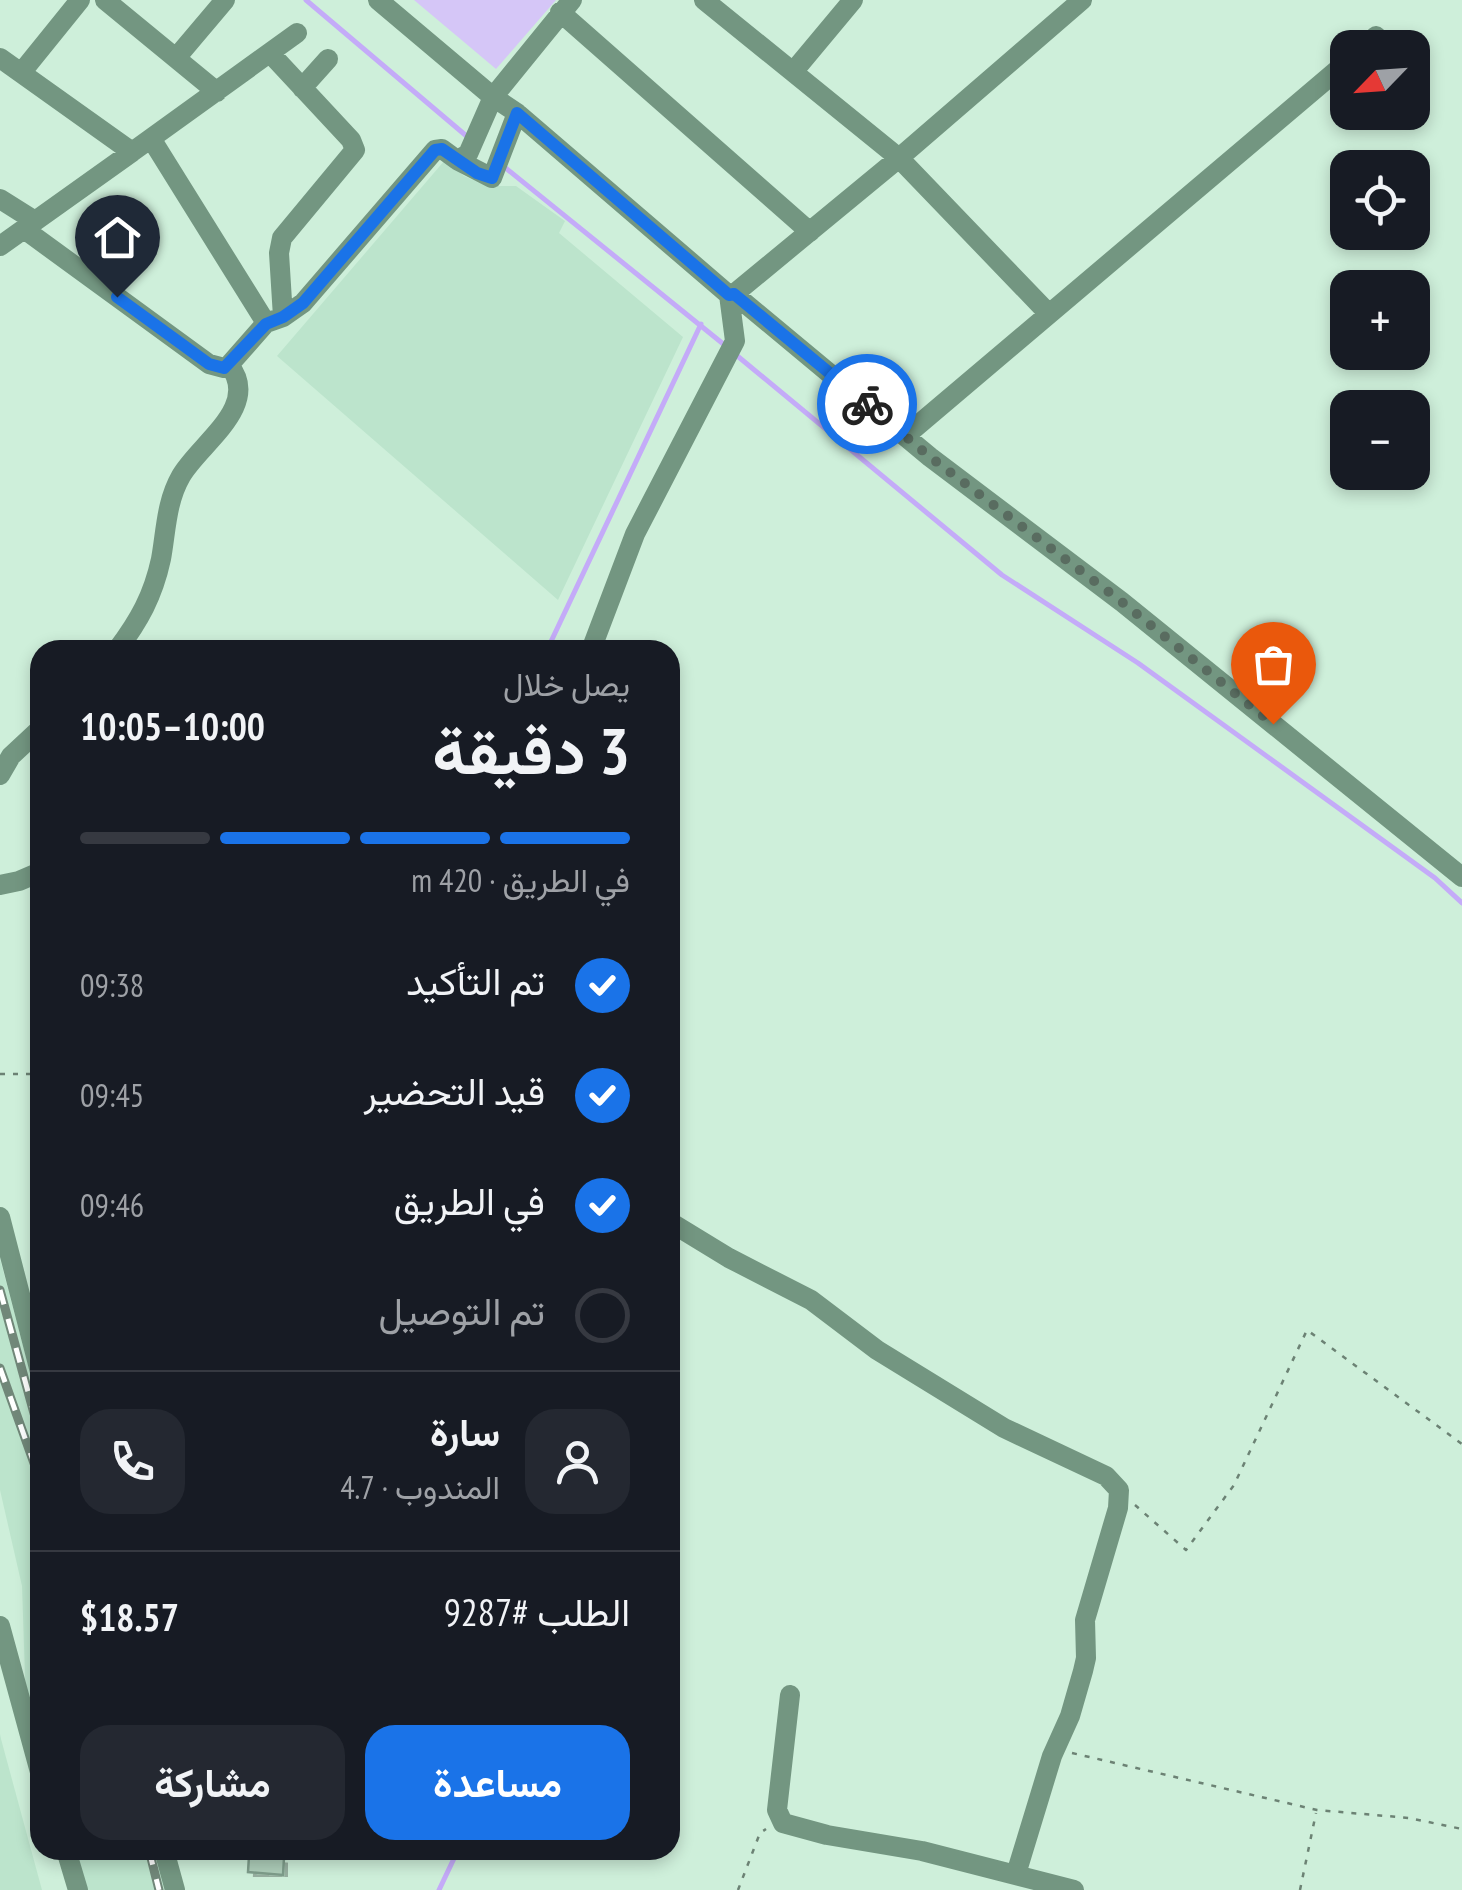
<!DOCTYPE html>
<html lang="ar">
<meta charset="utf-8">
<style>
body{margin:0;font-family:"PT Sans Narrow",Vazirmatn,sans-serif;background:#242831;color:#f1f3f6;direction:rtl;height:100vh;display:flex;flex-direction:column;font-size:38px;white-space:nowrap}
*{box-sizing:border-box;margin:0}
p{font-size:32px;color:#9ea1a6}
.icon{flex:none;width:55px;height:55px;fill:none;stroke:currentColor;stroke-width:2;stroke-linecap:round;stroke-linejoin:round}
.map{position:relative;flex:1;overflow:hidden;direction:ltr}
.details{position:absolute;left:30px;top:640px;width:650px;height:1220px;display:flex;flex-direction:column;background:#171b24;border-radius:30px;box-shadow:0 5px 15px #0003;direction:rtl}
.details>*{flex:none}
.needle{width:65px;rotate:245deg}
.fabs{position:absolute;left:1330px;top:30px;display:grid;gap:20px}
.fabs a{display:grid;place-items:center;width:100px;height:100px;border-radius:20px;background:#171b24;box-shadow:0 5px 15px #0003;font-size:50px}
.pin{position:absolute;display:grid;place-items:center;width:85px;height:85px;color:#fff;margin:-102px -42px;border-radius:50% 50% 50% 0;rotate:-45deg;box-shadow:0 0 10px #0007}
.pin .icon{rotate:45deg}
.courier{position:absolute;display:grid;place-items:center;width:100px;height:100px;margin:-50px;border:8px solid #1a73e8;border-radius:50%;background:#fff;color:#222;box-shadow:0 2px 12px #0007}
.head em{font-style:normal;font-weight:700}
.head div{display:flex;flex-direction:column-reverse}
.head{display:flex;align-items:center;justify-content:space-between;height:170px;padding:0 50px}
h1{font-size:65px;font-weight:700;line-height:75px}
.bar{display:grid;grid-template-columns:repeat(4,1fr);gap:15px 10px;align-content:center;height:120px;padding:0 50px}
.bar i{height:12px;border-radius:8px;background:#363941}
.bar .current{background:#1a73e8}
.bar p{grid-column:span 4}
.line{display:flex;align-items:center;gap:25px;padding:0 50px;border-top:2px solid #363941}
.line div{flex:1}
.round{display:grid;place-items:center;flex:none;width:105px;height:105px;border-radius:30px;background:#242831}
ol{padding:0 50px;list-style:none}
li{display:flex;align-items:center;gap:30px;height:110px}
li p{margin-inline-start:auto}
li .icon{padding:10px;border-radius:50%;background:#1a73e8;color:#fff;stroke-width:4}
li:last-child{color:#9ea1a6}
li i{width:55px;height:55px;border:5px solid #363941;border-radius:50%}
.primary-button{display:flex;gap:20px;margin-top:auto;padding:20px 50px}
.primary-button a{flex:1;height:115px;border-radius:30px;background:#1a73e8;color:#fff;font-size:40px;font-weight:700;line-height:115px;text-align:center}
.primary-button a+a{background:#242831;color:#f1f3f6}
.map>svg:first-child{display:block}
</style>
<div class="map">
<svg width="1462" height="1890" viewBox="0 0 1462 1890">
<defs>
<filter id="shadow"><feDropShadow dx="6" dy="6" stdDeviation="0" flood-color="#0004"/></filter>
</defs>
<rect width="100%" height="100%" fill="#ceefda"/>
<path fill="#bce4cc" d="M445 160 464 176 488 186H516L565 221 559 233 683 337 558 600 277 356Z
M0 1259 40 1410V1751L26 1706 22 1586 0 1490Z
M0 1734 1 1739 42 1890H0Z
M71 1850H156L167 1890H82Z"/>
<path fill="#d5c6f7" d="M414 0H556L496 69Z"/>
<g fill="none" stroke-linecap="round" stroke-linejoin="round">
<path stroke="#c4abf8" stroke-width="5" d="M306 0 470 139
M502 165 727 347
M735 354 1002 575 1138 663 1435 878 1462 903
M547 650 701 324
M439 1890 458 1850"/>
</g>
<path fill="#aeceba" stroke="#7e9d8b" stroke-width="2.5" filter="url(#shadow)" d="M249 1856 284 1858 283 1875 248 1872Z"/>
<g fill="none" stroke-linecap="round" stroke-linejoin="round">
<path stroke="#6c8274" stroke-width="2.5" stroke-dasharray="5 8" stroke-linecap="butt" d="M0 1074H40
M1135 1505 1186 1550 1234 1485 1307 1330 1462 1444
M1072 1753 1317 1810 1409 1818 1462 1829
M738 1890 760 1833 766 1829
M1300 1890 1316 1813"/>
<path stroke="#739681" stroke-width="20" d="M105 0 217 92
M378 0 493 97 517 113 729 295 734 294 930 457 1122 602 1462 877
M704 0 899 158 734 294
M560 12 810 232
M1363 48 1376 36
M270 53 351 140 355 150 282 238 279 253 283 317
M0 58 132 152 297 33
M176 58 225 0
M793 72 853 0
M21 73 80 0
M302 88 328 59
M152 140 266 323 283 317 303 303 435 150 442 149 457 160 468 154 493 97 572 0
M457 160 492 178 517 113
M0 199 35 221
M24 229 209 364 224 368 229 365 266 323
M0 246 132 152
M1049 314 899 158 1082 0
M911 431 1348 61
M117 650C139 621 153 596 161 559 166 532 166 502 181 476 199 444 262 406 229 365
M591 650 635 534 735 341 729 295
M0 775 11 756 40 729
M0 885 19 881 40 872
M0 1217 40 1372
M670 1222 729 1258 811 1300 877 1350 1004 1428 1106 1476 1119 1490 1118 1508 1085 1620 1086 1658 1083 1671 1070 1716 1052 1756 1016 1874
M0 1626 40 1772
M790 1695 777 1810 783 1823 827 1835 922 1851 1074 1890
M66 1850 78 1890
M164 1850 175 1890"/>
<defs>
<path id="rail" d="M0 1290 40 1435
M0 1368 40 1480
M149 1850 159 1890"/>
</defs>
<use href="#rail" stroke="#718779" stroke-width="9"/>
<use href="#rail" stroke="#fff" stroke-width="5" stroke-dasharray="15" stroke-linecap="butt"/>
</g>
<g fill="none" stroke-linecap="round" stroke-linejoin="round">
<path stroke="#596c60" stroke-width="10" stroke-dasharray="0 18" d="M867 404 930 457 1122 602 1273 724"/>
<path stroke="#1a73e8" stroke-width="12" d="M117 297 209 364 224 368 266 324 283 317 303 303 435 150 442 149 477 173 492 178 517 113 729 295 734 294 867 404"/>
</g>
</svg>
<div class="fabs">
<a><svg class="needle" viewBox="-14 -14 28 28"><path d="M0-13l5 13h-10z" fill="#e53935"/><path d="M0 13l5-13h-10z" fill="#9ea1a6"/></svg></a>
<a><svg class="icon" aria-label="locate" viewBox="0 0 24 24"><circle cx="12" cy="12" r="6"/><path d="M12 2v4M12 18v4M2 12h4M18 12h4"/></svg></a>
<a>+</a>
<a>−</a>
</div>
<div class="pin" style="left:1273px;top:724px;background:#ea580c"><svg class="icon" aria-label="bag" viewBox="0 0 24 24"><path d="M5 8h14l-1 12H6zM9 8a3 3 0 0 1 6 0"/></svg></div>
<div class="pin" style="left:117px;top:297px;background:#1f2937"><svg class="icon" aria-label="home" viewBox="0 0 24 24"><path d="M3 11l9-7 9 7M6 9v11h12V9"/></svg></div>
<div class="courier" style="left:867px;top:404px"><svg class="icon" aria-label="bike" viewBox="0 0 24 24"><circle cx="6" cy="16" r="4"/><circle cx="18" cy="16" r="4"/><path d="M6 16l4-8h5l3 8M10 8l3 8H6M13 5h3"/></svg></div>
<section class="details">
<div class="head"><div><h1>3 دقيقة</h1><p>يصل خلال</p></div><em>10:00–10:05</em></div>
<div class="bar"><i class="current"></i><i class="current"></i><i class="current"></i><i></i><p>في الطريق · 420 m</p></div>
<ol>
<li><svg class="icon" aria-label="check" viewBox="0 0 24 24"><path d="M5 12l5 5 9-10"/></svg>تم التأكيد<p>09:38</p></li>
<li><svg class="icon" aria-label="check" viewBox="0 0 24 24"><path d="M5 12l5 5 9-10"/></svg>قيد التحضير<p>09:45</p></li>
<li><svg class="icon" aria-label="check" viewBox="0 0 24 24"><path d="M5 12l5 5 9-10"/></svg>في الطريق<p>09:46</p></li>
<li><i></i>تم التوصيل</li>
</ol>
<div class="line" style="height:180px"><a class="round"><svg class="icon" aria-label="person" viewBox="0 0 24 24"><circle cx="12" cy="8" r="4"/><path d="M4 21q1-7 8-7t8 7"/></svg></a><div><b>سارة</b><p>المندوب · 4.7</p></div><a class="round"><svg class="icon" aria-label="phone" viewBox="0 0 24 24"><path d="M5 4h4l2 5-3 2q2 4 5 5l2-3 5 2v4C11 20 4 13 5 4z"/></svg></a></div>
<div class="line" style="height:130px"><div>الطلب #9287</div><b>$18.57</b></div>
<div class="primary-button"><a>مساعدة</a><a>مشاركة</a></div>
</section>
</div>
